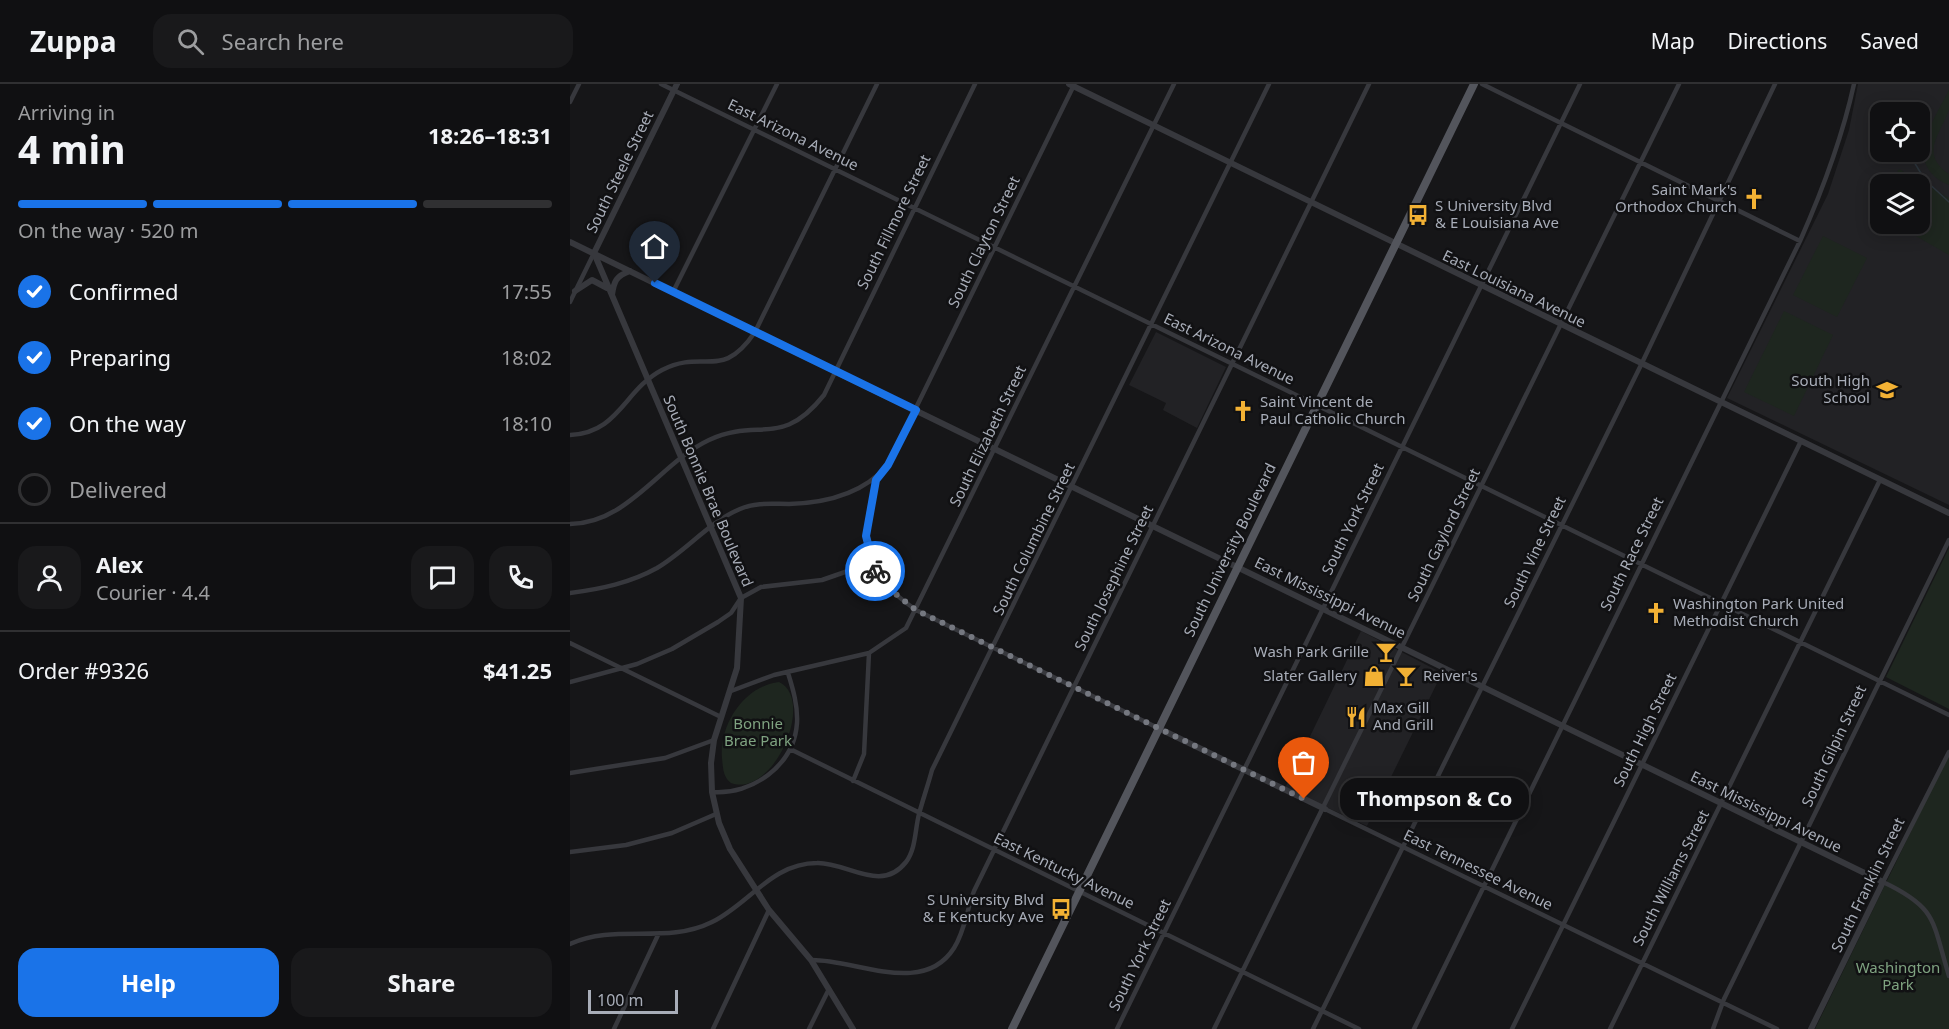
<!DOCTYPE html>
<meta charset="utf-8">
<style>
body{margin:0;font-family:"Noto Sans",sans-serif;background:#19191b;color:#f1f3f6;height:100vh;display:flex;flex-direction:column;font-size:22px;white-space:nowrap}
*{box-sizing:border-box;margin:0}
p{font-size:20px;color:#9c9d9f}
.icon{flex:none;width:33px;height:33px;fill:none;stroke:currentColor;stroke-width:2;stroke-linecap:round;stroke-linejoin:round}
.map{position:relative;flex:1;overflow:hidden}
.panel{display:flex;flex-direction:column;background:#101012;width:570px}
.panel>*{flex:none}
.buttons{position:absolute;left:1300px;top:18px;display:grid;gap:12px}
.buttons a{display:grid;place-items:center;width:60px;height:60px;border-radius:12px;background:#101012;box-shadow:0 3px 15px #0003,0 0 0 2px #303032;font-size:30px}
.scale{position:absolute;left:18px;bottom:15px;width:90px;box-sizing:border-box;padding-left:6px;border:3px solid #a8adb8;border-top:0;font-size:16px;line-height:21px;white-space:nowrap;color:#a8adb8;-webkit-text-stroke:4px #111113;paint-order:stroke}
.pin{position:absolute;display:grid;place-items:center;width:51px;height:51px;color:#fff;margin:-62px -26px;border-radius:50% 50% 50% 0;rotate:-45deg;box-shadow:0 0 6px #0007}
.pin .icon{rotate:45deg}
.courier{position:absolute;display:grid;place-items:center;width:60px;height:60px;margin:-30px;border:4px solid #1a73e8;border-radius:50%;background:#fff;color:#222;box-shadow:0 2px 8px #0007}
.bubble{position:absolute;height:42px;border-radius:18px;background:#101012;box-shadow:0 3px 15px #0003,0 0 0 2px #303032;font-size:20px;font-weight:700;line-height:42px;text-align:center}
.summary em{font-style:normal;font-weight:700}
.summary div{display:flex;flex-direction:column-reverse}
.summary{display:flex;align-items:center;justify-content:space-between;height:102px;padding:0 18px}
h1{font-size:39px;font-weight:700;line-height:45px}
.bar{display:grid;grid-template-columns:repeat(4,1fr);gap:9px 6px;align-content:center;height:72px;padding:0 18px}
.bar i{height:8px;border-radius:4px;background:#303032}
.bar .current{background:#1a73e8}
.bar p{grid-column:span 4}
.line{display:flex;align-items:center;gap:15px;padding:0 18px;border-top:2px solid #303032}
.line div{flex:1}
.round{display:grid;place-items:center;flex:none;width:63px;height:63px;border-radius:18px;background:#19191b}
ol{padding:0 18px;list-style:none}
li{display:flex;align-items:center;gap:18px;height:66px}
li p{margin-inline-start:auto}
li .icon{padding:6px;border-radius:50%;background:#1a73e8;color:#fff;stroke-width:4}
li:last-child{color:#9c9d9f}
li i{width:33px;height:33px;border:3px solid #303032;border-radius:50%}
.primary-button{display:flex;gap:12px;margin-top:auto;padding:12px 18px}
.primary-button a{flex:1;height:69px;border-radius:18px;background:#1a73e8;color:#fff;font-size:24px;font-weight:700;line-height:69px;text-align:center}
.primary-button a+a{background:#19191b;color:#f1f3f6}
header{display:flex;align-items:center;gap:36px;box-sizing:border-box;height:84px;padding:0 30px;background:#101012;border-bottom:2px solid #303032}
header strong{font-size:28px}
nav{display:flex;gap:33px;margin-inline-start:auto;font-size:21px}
.search{width:420px;height:54px;background:#19191b;display:flex;align-items:center;gap:15px;box-sizing:border-box;padding:0 21px;border-radius:18px;color:#9c9d9f;font-size:22px}
main{display:flex;flex:1;min-height:0}
.map>svg:first-child{display:block}
</style>
<header>
<strong>Zuppa</strong>
<div class="search"><svg class="icon" aria-label="search" viewBox="0 0 24 24"><circle cx="10" cy="10" r="6"/><path d="M15 15l6 6"/></svg>Search here</div>
<nav><a>Map</a><a>Directions</a><a>Saved</a></nav>
</header>
<main>
<section class="panel">
<div class="summary"><div><h1>4 min</h1><p>Arriving in</p></div><em>18:26–18:31</em></div>
<div class="bar"><i class="current"></i><i class="current"></i><i class="current"></i><i></i><p>On the way · 520 m</p></div>
<ol>
<li><svg class="icon" aria-label="check" viewBox="0 0 24 24"><path d="M5 12l5 5 9-10"/></svg>Confirmed<p>17:55</p></li>
<li><svg class="icon" aria-label="check" viewBox="0 0 24 24"><path d="M5 12l5 5 9-10"/></svg>Preparing<p>18:02</p></li>
<li><svg class="icon" aria-label="check" viewBox="0 0 24 24"><path d="M5 12l5 5 9-10"/></svg>On the way<p>18:10</p></li>
<li><i></i>Delivered</li>
</ol>
<div class="line" style="height:108px"><a class="round"><svg class="icon" aria-label="person" viewBox="0 0 24 24"><circle cx="12" cy="8" r="4"/><path d="M4 21q1-7 8-7t8 7"/></svg></a><div><b>Alex</b><p>Courier · 4.4</p></div><a class="round"><svg class="icon" aria-label="chat" viewBox="0 0 24 24"><path d="M4 5h16v11H9l-5 4z"/></svg></a><a class="round"><svg class="icon" aria-label="phone" viewBox="0 0 24 24"><path d="M5 4h4l2 5-3 2q2 4 5 5l2-3 5 2v4C11 20 4 13 5 4z"/></svg></a></div>
<div class="line" style="height:78px"><div>Order #9326</div><b>$41.25</b></div>
<div class="primary-button"><a>Help</a><a>Share</a></div>
</section>
<div class="map">
<svg width="1379" height="945" viewBox="0 0 1379 945">
<rect width="100%" height="100%" fill="#161618"/>
<path fill="#222225" fill-rule="evenodd" d="M1288 0H1379V421L1157 314 1258 110 1279 46ZM1311 28H1350V68H1311ZM1311 100H1350V140H1311Z
M586 248 656 283 627 344 593 326 596 319 559 301Z
M791 547 872 589 797 742 715 704Z"/>
<path fill="#1e261f" d="M1379 6C1379 12 1379 19 1379 25 1372 49 1348 69 1379 90V101C1331 81 1364 36 1379 6Z
M1329 85 1379 114V171L1325 140H1350V100H1320Z
M1253 152 1297 174 1267 233 1223 211Z
M1214 227 1263 251 1224 332 1174 308Z
M1379 464V625L1316 593Z
M209 598C246 615 204 714 161 699 153 693 153 684 152 674 149 641 174 602 209 598Z
M1379 669V945H1245Z"/>
<g fill="none" stroke-linecap="round" stroke-linejoin="round">
<path stroke="#2c353c" stroke-width="1.5" d="M1338 68 1355 96 1379 118"/>
<path stroke="#37383d" stroke-width="4.5" d="M91 0 1379 631
M912 0 1230 157
M0 18 9 0
M103 208 207 0
M0 218 24 169
M0 351C49 349 54 306 92 286 135 264 151 298 185 248L307 0
M306 396C290 459 290 487 346 526L588 644
M0 440C59 439 90 379 139 356 189 333 211 365 254 311L405 0
M0 509C31 505 60 499 87 484 116 467 139 438 170 425 186 418 202 420 219 420 257 419 293 410 318 381L504 1
M0 559 151 633
M0 598 67 580 102 565 148 538 161 529 171 514 191 503 252 496 301 479
M161 607 204 591 299 569 336 544 604 0
M220 665 789 945
M1379 668 1313 798C1368 824 1362 837 1379 892
M0 689 95 674 144 656
M283 697 294 670 299 569
M142 708C182 711 224 682 227 639 228 622 223 605 218 589
M755 725 1207 945
M0 768 56 761 102 749 146 730
M0 860C46 839 96 861 142 838 179 820 202 779 247 779 277 778 311 810 336 778 346 765 345 745 349 730 353 715 358 701 362 686L699 0
M241 876C285 875 353 913 384 864 395 847 397 825 404 807L799 0
M44 945 88 851
M143 945 199 826
M239 945 259 905
M547 945 1010 0
M644 945 1109 0
M743 945 1071 281 1205 0
M844 945 1230 157C1253 105 1272 55 1284 0
M942 945 1231 357
M1040 945 1310 396
M1143 945 1154 915 1379 456"/>
<path stroke="#37383d" stroke-width="6" d="M499 0 1379 429
M0 158 1313 798 1241 945
M24 169 171 514 167 584 144 656 141 679 142 708 149 739 160 765 199 826 241 876 283 945
M24 169 107 0
M5 207 22 196 37 204
M42 211C44 197 46 192 60 187
M588 644 755 725"/>
<path stroke="#53555c" stroke-width="8" d="M442 945 904 0"/>
</g>
<g fill="none" stroke-linecap="round" stroke-linejoin="round">
<path stroke="#757880" stroke-width="6" stroke-dasharray="0 10.8" d="M305 487 318 504 346 526 734 715"/>
<path stroke="#1a73e8" stroke-width="8" d="M85 199 346 326 318 381 306 396 296 452 305 487"/>
</g>
<defs>
<symbol id="church-bare" viewBox="-9 -9 18 18"><path d="M-1.2-6h2.4v3.5h3.3v2.4h-3.3V6h-2.4V-.1h-3.3v-2.4h3.3Z" fill="#f2b134" stroke="#111113" stroke-width="2.5" paint-order="stroke"/></symbol>
<symbol id="bus-bare" viewBox="-9 -9 18 18"><path d="M-5-6H5V4H4V6H2V4H-2V6H-4V4H-5ZM-3.5-4V0h7V-4ZM-3.5 1.2v1.5H-2V1.2ZM2 1.2v1.5H3.5V1.2Z" fill="#f2b134" stroke="#111113" stroke-width="2.5" paint-order="stroke"/></symbol>
<symbol id="school-bare" viewBox="-9 -9 18 18"><path d="M0-5L7-2L0 1L-7-2ZM-4 1L0 2.5L4 1V4Q0 6-4 4Z" fill="#f2b134" stroke="#111113" stroke-width="2.5" paint-order="stroke"/></symbol>
<symbol id="bar-bare" viewBox="-9 -9 18 18"><path d="M-6-5H6L.8 .8V4.5H3.5V6h-7V4.5H-.8V.8Z" fill="#f2b134" stroke="#111113" stroke-width="2.5" paint-order="stroke"/></symbol>
<symbol id="shop-bare" viewBox="-9 -9 18 18"><path d="M-5-2.5h2.3a2.7 3.5 0 0 1 5.4 0H5L5.5 6h-11ZM-1.5-2.5h3a1.5 2.3 0 0 0-3 0Z" fill="#f2b134" stroke="#111113" stroke-width="2.5" paint-order="stroke"/></symbol>
<symbol id="restaurant-bare" viewBox="-9 -9 18 18"><path d="M-5-6h1v4h1v-4h1v4h1v-4h1v5L-1.5 .5V6h-2V.5L-5-1ZM5-6V6H3V1.5H1.5Q1.5-4 5-6Z" fill="#f2b134" stroke="#111113" stroke-width="2.5" paint-order="stroke"/></symbol>
</defs>
<g fill-rule="evenodd">
<use href="#church-bare" x="1169" y="100" width="30" height="30"/>
<use href="#bus-bare" x="833" y="116" width="30" height="30"/>
<use href="#school-bare" x="1302" y="291" width="30" height="30"/>
<use href="#church-bare" x="658" y="312" width="30" height="30"/>
<use href="#church-bare" x="1071" y="514" width="30" height="30"/>
<use href="#bar-bare" x="801" y="553" width="30" height="30"/>
<use href="#shop-bare" x="789" y="577" width="30" height="30"/>
<use href="#bar-bare" x="821" y="577" width="30" height="30"/>
<use href="#restaurant-bare" x="771" y="618" width="30" height="30"/>
<use href="#bus-bare" x="476" y="810" width="30" height="30"/>
</g>
<g text-anchor="middle" stroke-width="5" stroke-linejoin="round" paint-order="stroke">
<g font-size="15" fill="#a8adb8" stroke="#111113">
<text transform="translate(223 51) rotate(26)" y="5">East Arizona Avenue</text>
<text transform="translate(50 88) rotate(-64)" y="5">South Steele Street</text>
<text transform="translate(324 138) rotate(-64)" y="5">South Fillmore Street</text>
<text transform="translate(414 158) rotate(-64)" y="5">South Clayton Street</text>
<text transform="translate(944 205) rotate(26)" y="5">East Louisiana Avenue</text>
<text transform="translate(659 265) rotate(26)" y="5">East Arizona Avenue</text>
<text transform="translate(418 352) rotate(-64)" y="5">South Elizabeth Street</text>
<text transform="translate(138 407) rotate(67)" y="5">South Bonnie Brae Boulevard</text>
<text transform="translate(783 435) rotate(-64)" y="5">South York Street</text>
<text transform="translate(874 451) rotate(-64)" y="5">South Gaylord Street</text>
<text transform="translate(464 455) rotate(-64)" y="5">South Columbine Street</text>
<text transform="translate(660 466) rotate(-64)" y="5">South University Boulevard</text>
<text transform="translate(965 468) rotate(-64)" y="5">South Vine Street</text>
<text transform="translate(1062 470) rotate(-64)" y="5">South Race Street</text>
<text transform="translate(544 494) rotate(-64)" y="5">South Josephine Street</text>
<text transform="translate(760 514) rotate(26)" y="5">East Mississippi Avenue</text>
<text transform="translate(1075 646) rotate(-64)" y="5">South High Street</text>
<text transform="translate(1264 662) rotate(-65)" y="5">South Gilpin Street</text>
<text transform="translate(1196 728) rotate(26)" y="5">East Mississippi Avenue</text>
<text transform="translate(908 786) rotate(26)" y="5">East Tennessee Avenue</text>
<text transform="translate(494 787) rotate(26)" y="5">East Kentucky Avenue</text>
<text transform="translate(1101 794) rotate(-63)" y="5">South Williams Street</text>
<text transform="translate(1298 801) rotate(-64)" y="5">South Franklin Street</text>
<text transform="translate(570 871) rotate(-64)" y="5">South York Street</text>
</g>
<g font-size="15" fill="#a8adb8" stroke="#111113" text-anchor="end">
<text x="1167" y="111">Saint Mark's<tspan x="1167" dy="17">Orthodox Church</tspan></text>
<text x="865" y="127" text-anchor="start">S University Blvd<tspan x="865" dy="17">&amp; E Louisiana Ave</tspan></text>
<text x="1300" y="302">South High<tspan x="1300" dy="17">School</tspan></text>
<text x="690" y="323" text-anchor="start">Saint Vincent de<tspan x="690" dy="17">Paul Catholic Church</tspan></text>
<text x="1103" y="525" text-anchor="start">Washington Park United<tspan x="1103" dy="17">Methodist Church</tspan></text>
<text x="799" y="573">Wash Park Grille</text>
<text x="787" y="597">Slater Gallery</text>
<text x="853" y="597" text-anchor="start">Reiver's</text>
<text x="803" y="629" text-anchor="start">Max Gill<tspan x="803" dy="17">And Grill</tspan></text>
<text x="474" y="821">S University Blvd<tspan x="474" dy="17">&amp; E Kentucky Ave</tspan></text>
</g>
<g font-size="15" fill="#7fa381" stroke="#111113">
<text x="188" y="645">Bonnie<tspan x="188" dy="17">Brae Park</tspan></text>
<text x="1328" y="889">Washington<tspan x="1328" dy="17">Park</tspan></text>
</g>
</g>
</svg>
<div class="buttons">
<a><svg class="icon" aria-label="locate" viewBox="0 0 24 24"><circle cx="12" cy="12" r="6"/><path d="M12 2v4M12 18v4M2 12h4M18 12h4"/></svg></a>
<a><svg class="icon" aria-label="layers" viewBox="0 0 24 24"><path d="M12 4l9 5-9 5-9-5zM3 14l9 5 9-5"/></svg></a>
</div>
<div class="scale">100 m</div>
<div class="pin" style="left:734px;top:715px;background:#ea580c"><svg class="icon" aria-label="bag" viewBox="0 0 24 24"><path d="M5 8h14l-1 12H6zM9 8a3 3 0 0 1 6 0"/></svg></div>
<div class="pin" style="left:85px;top:199px;background:#1f2937"><svg class="icon" aria-label="home" viewBox="0 0 24 24"><path d="M3 11l9-7 9 7M6 9v11h12V9"/></svg></div>
<div class="courier" style="left:305px;top:487px"><svg class="icon" aria-label="bike" viewBox="0 0 24 24"><circle cx="6" cy="16" r="4"/><circle cx="18" cy="16" r="4"/><path d="M6 16l4-8h5l3 8M10 8l3 8H6M13 5h3"/></svg></div>
<div class="bubble" style="left:770px;top:694px;width:189px">Thompson &amp; Co</div>
</div>
</main>
